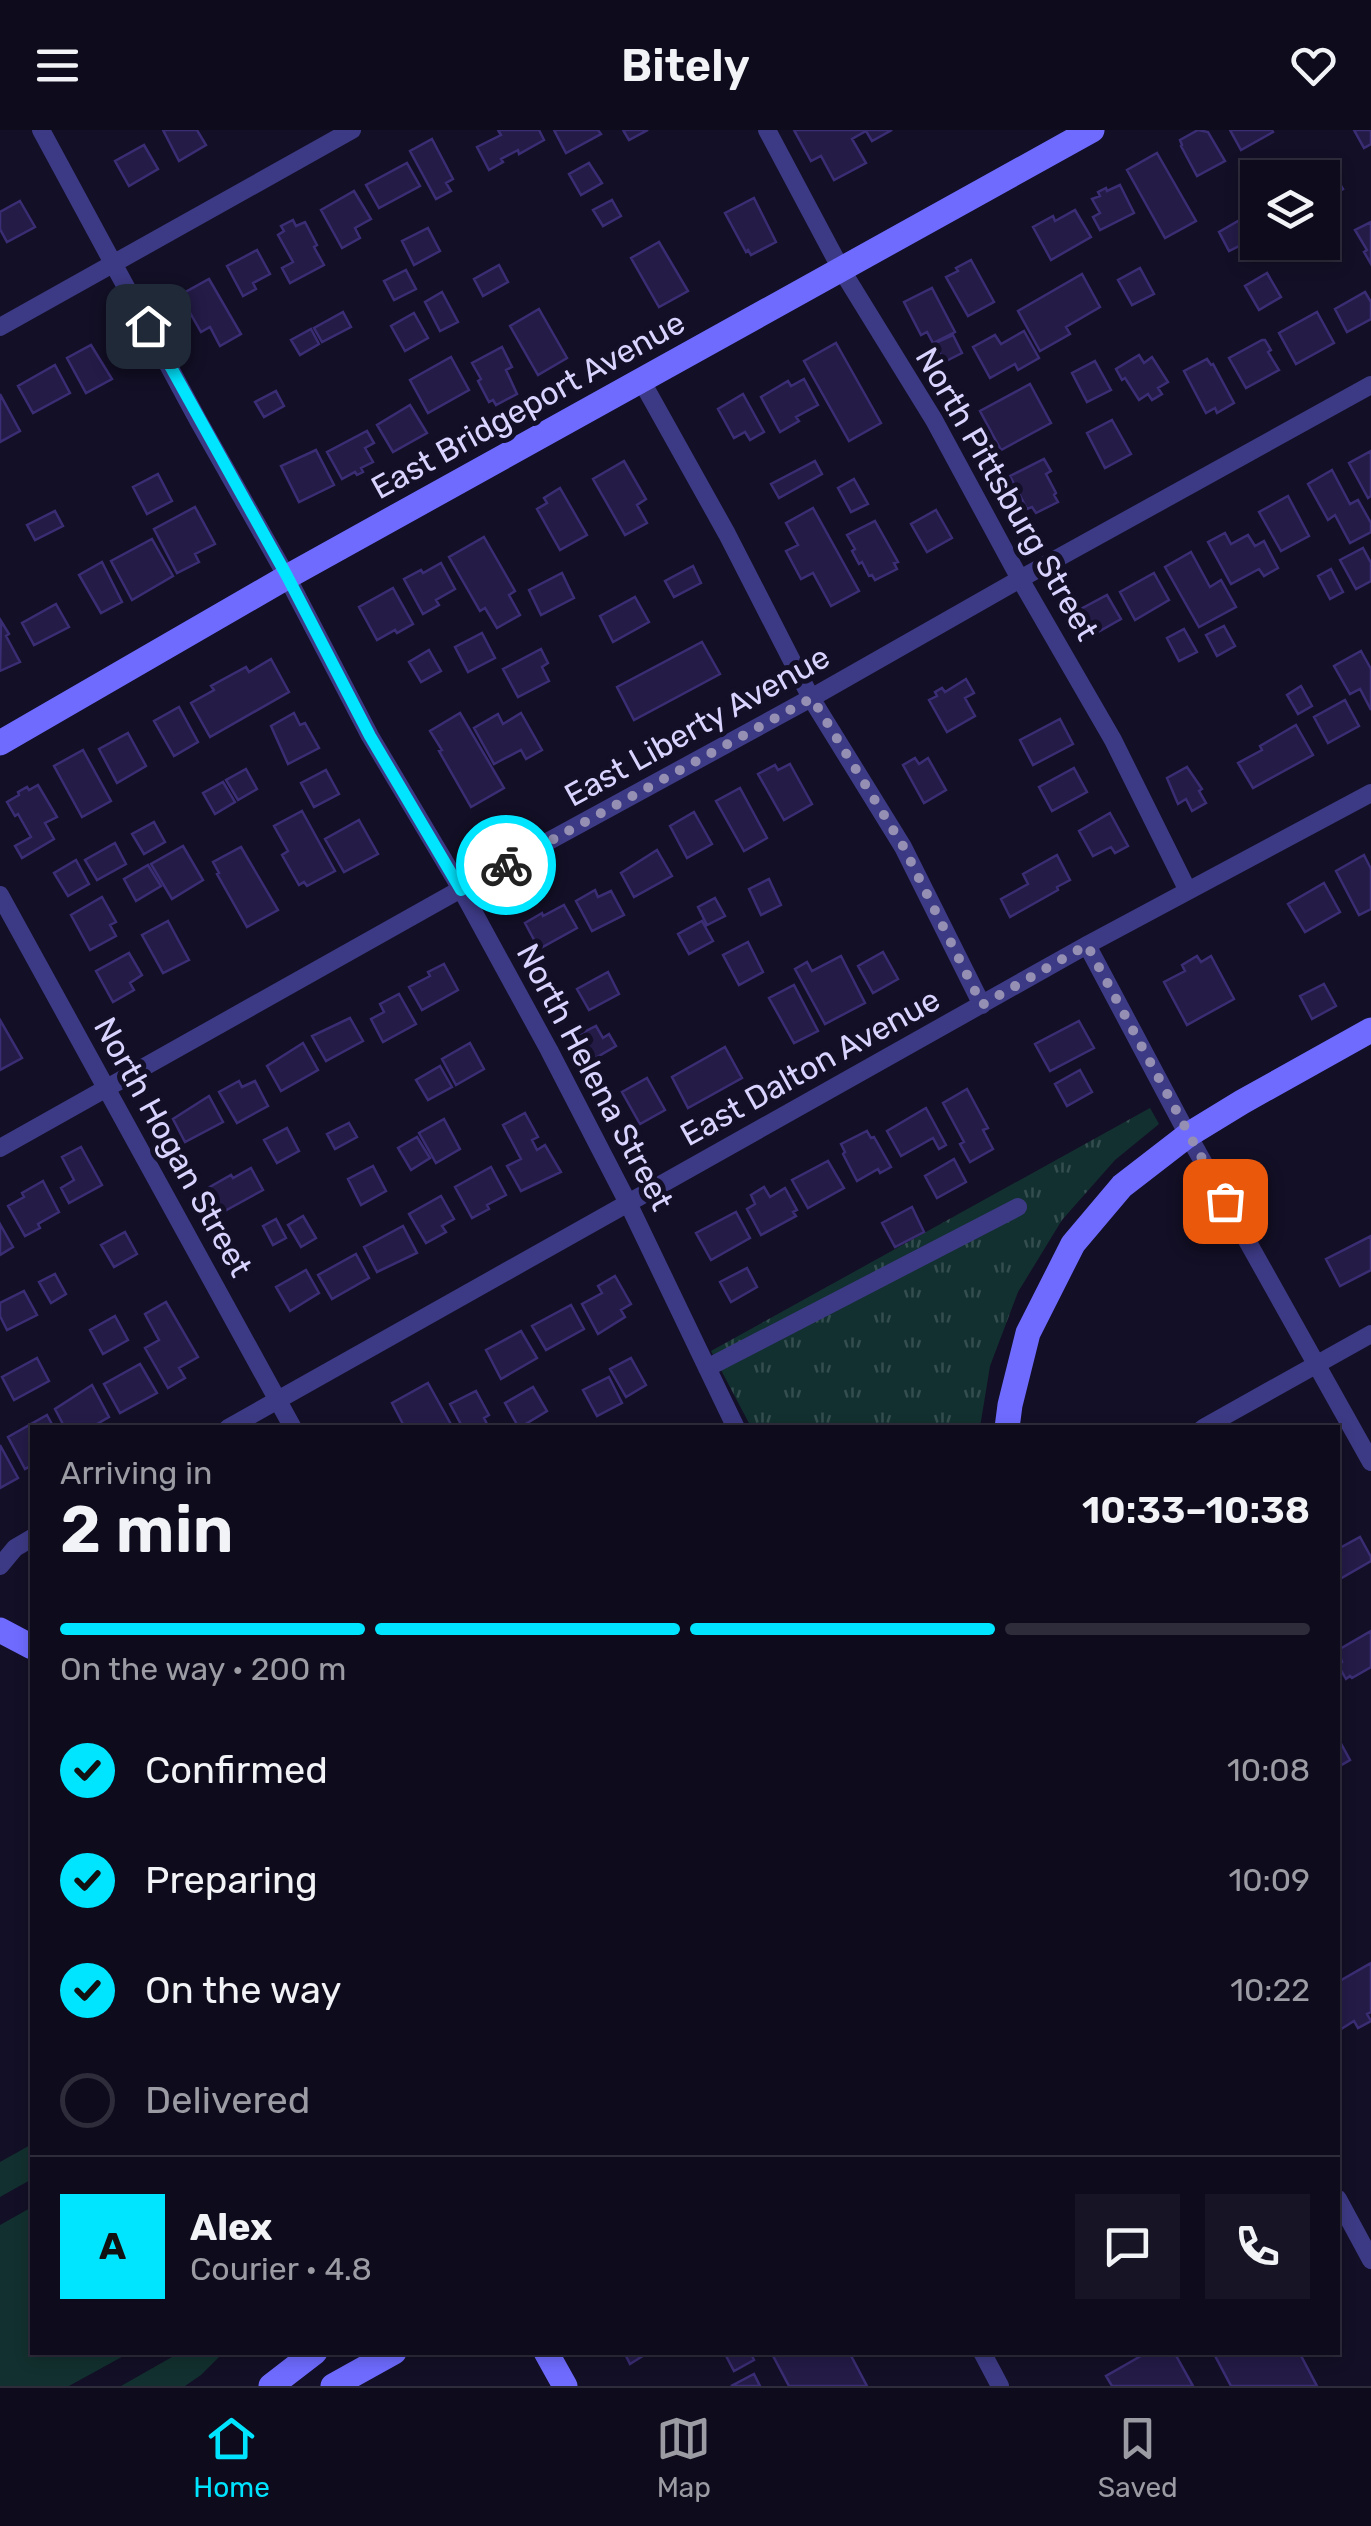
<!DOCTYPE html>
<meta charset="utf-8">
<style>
body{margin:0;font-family:Rubik,sans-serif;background:#171425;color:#f1f3f6;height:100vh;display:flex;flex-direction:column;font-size:38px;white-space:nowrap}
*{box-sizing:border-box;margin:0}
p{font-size:32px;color:#9b9ba3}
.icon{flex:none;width:55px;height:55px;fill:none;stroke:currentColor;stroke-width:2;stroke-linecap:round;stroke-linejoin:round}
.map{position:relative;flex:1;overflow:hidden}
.details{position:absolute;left:30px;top:1295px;width:1310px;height:930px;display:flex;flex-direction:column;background:#0e0b1c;border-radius:0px;box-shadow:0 5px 15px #0003,0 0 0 2px #2e2b3b}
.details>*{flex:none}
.buttons{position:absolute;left:1240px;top:30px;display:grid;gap:20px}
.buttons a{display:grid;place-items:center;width:100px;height:100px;border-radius:0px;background:#0e0b1c;box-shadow:0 5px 15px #0003,0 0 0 2px #2e2b3b;font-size:50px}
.pin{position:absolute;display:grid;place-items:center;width:85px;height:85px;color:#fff;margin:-42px;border-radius:20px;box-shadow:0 5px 15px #0006}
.courier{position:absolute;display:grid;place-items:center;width:100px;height:100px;margin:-50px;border:8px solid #00e5ff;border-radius:50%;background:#fff;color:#222;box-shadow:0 2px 12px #0007}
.overview em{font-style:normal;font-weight:600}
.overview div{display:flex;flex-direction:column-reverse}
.overview{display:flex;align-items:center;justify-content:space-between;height:170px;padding:0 30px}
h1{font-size:65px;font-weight:600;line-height:75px}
.bar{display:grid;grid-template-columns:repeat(4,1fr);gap:15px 10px;align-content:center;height:120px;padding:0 30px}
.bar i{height:12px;border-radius:8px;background:#2e2b3b}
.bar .selected{background:#00e5ff}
.bar p{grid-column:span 4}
.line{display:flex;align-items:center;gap:25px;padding:0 30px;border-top:2px solid #2e2b3b}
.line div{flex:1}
.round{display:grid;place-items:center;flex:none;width:105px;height:105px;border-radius:0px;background:#171425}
ol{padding:0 30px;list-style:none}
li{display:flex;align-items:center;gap:30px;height:110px}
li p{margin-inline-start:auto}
li .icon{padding:10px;border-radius:50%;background:#00e5ff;color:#111;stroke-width:4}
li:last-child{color:#9b9ba3}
li i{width:55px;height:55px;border:5px solid #2e2b3b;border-radius:50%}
header{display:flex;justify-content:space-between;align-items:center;height:130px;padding:0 30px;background:#0e0b1c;font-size:45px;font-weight:600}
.dock{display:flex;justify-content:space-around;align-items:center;height:140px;border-top:2px solid #2e2b3b;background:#0e0b1c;font-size:28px;color:#9b9ba3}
.dock a{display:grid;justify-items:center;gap:5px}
.dock .selected{color:#00e5ff}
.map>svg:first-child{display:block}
</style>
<header><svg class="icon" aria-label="menu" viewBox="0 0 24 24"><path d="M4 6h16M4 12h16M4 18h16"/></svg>Bitely<svg class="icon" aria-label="heart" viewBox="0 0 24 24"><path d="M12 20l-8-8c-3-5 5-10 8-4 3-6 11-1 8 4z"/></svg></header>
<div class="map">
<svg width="1371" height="2256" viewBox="0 0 1371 2256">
<defs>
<pattern id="grass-tufts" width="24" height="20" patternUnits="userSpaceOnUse" patternTransform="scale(2.5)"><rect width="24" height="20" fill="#12302f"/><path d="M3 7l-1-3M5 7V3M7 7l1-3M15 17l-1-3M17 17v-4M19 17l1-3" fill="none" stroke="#344d4e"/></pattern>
</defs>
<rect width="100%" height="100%" fill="#130f26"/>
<path fill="url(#grass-tufts)" d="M1150 978 1159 994 1115 1030 1062 1090 1018 1162 990 1236 980 1297H751L711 1221Z"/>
<path fill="#12302f" d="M32 2014V2049L0 2067V2032Z
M32 2077V2222L129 2223 69 2256H0V2095Z
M179 2223H223L201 2245 185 2256H121Z"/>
<path fill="#241b47" stroke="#3b2d73" stroke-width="2.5" d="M163 0H197L206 15 179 31Z
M498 0H539L544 10 519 24 518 20 501 29 503 32 489 40 477 17 501 5Z
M554 0H598L601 4 566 23Z
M623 0H648L629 10Z
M794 0H892L872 11 866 1 852 9 866 33 834 50 821 26 811 31Z
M1198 0 1208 2 1225 31 1197 46 1181 16 1182 15 1180 10Z
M1230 0H1272L1273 2 1241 20Z
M1354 0H1371V14L1364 18Z
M432 9 453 49 446 53 451 61 436 69 410 21Z
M144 15 158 39 129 56 115 31Z
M1157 23 1196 91 1165 108 1127 40Z
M407 33 420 56 379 78 366 55Z
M589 33 602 53 581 65 569 44Z
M1335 46 1343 59 1322 71V53Z
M1120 55 1134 83 1100 100 1093 87 1100 83 1092 69 1100 66 1098 62 1106 58 1107 61Z
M354 61 371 89 355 98 360 108 342 118 321 80Z
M754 68 776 112 751 125 748 120 746 122 725 83Z
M612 70 621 86 603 96 593 80Z
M20 71 35 97 7 112 0 99V82Z
M1075 80 1091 107 1051 130 1033 97 1053 86 1055 91Z
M293 90 296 96 305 92 317 115 314 117 324 135 290 153 282 138 293 132 278 105 284 101 281 96Z
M1238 91 1249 111 1229 121 1219 102Z
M1371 92V134L1364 122 1367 120 1355 100Z
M428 98 440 121 414 135 402 111Z
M659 112 688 161 659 177 631 128Z
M257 120 270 144 253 153 256 159 243 166 227 136Z
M971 130 994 172 968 186 946 147 958 141 956 138Z
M499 135 508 152 483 166 474 149Z
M1140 138 1154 164 1132 175 1118 150Z
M406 140 416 159 394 170 384 151Z
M1267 143 1281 167 1259 180 1245 156Z
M1082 144 1100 177 1066 197 1070 204 1040 221 1018 181Z
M209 149 241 204 220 216 210 197 201 202 180 165Z
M932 158 955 202 933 213 927 202 921 205 904 172Z
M442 162 458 192 440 201 425 172Z
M1365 162 1371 172V189L1347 202 1335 179Z
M539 179 567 228 538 245 510 196Z
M343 182 351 197 322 212 314 198Z
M1317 182 1334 213 1296 234 1279 203Z
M414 183 428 208 405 221 391 196Z
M311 199 319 214 300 225 291 210Z
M1024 201 1039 228 1018 240 1015 234 990 248 973 217 995 205 1001 214Z
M953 205 962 223 944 232 935 213Z
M1262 210H1265L1271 220 1268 222 1279 240 1246 258 1229 228Z
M836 213 881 293 849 311 804 231Z
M91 215 112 249 86 263 67 228Z
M502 217 512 237 506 240 517 264 496 275 493 270 489 272 478 251 481 249 472 233Z
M1139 225 1144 233 1152 227 1168 252 1158 258 1162 264 1152 270 1148 264 1139 270 1125 248 1122 250 1116 239Z
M451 227 469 260 428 283 410 250Z
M1207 229 1211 235 1213 234 1234 273 1217 283 1215 278 1206 283 1184 241Z
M1095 231 1111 260 1087 272 1072 243Z
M55 235 70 263 33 283 18 256Z
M804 249 818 275 796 287 799 291 780 302 761 267 788 251 791 256Z
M1030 254 1051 293 1001 320 980 281Z
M276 261 284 276 264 287 255 272Z
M0 264 20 301 0 312Z
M743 264 764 302 750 310 745 302 734 308 718 279Z
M410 275 427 303 393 322 377 295Z
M1112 290 1131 324 1105 338 1087 303Z
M367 301 374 313 365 318 373 332 361 338 363 342 357 345 355 342 342 349 327 322Z
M316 320 334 355 299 372 281 336Z
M1371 321V366L1368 368 1349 333Z
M1044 329 1051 341 1046 344 1056 363 1054 365 1058 372 1036 383 1032 377 1027 379 1010 346Z
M624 331 646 369 637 375 647 393 625 405 593 349Z
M815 331 822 344 779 368 771 354Z
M1332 340 1350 374 1358 370 1371 393V402L1350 413 1335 385 1328 390 1308 354Z
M158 344 172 371 147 384 133 357Z
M854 349 868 374 851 382 838 358Z
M560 358 587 405 560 420 537 379 547 373 544 368Z
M1288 366 1309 406 1281 421 1259 382Z
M195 377 215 414 195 424 199 432 177 443 154 399Z
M813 378 859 461 831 476 813 443 801 449 786 421 798 415 786 393Z
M936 380 952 408 927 422 911 394Z
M55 381 63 396 35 410 27 395Z
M875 391 898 432 894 433 897 439 875 450 872 445 869 446 862 432 859 434 852 421 855 419 847 405Z
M1225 403 1231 414 1248 405 1255 416 1264 411 1278 438 1264 446 1259 439 1231 454 1208 412Z
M484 407 515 461 509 465 520 485 497 498 485 478 480 481 449 427Z
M152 409 173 446 132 470 111 431Z
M1363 418 1371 433V451L1356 459 1340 430Z
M1191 422 1210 457 1221 450 1236 477 1199 497 1165 437Z
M102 432 122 472 101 483 79 445Z
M441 433 455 459 436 470 439 475 423 484 404 449 421 440 423 443Z
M693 436 701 453 674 467 665 451Z
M1331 439 1343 462 1330 469 1318 446Z
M562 443 574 468 541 485 529 460Z
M1154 443 1169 470 1135 490 1120 462Z
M393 458 413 494 397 503 395 500 377 510 359 477Z
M1107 465 1121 489 1091 506 1077 481Z
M635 467 649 492 613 512 600 486Z
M56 474 69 497 34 515 22 493Z
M1 491 9 504 6 506 20 532 0 541Z
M1224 496 1235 516 1217 526 1206 505Z
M1184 499 1197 522 1179 531 1167 508Z
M482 503 495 528 468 542 455 517Z
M702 512 720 544 634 590 617 557Z
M541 519 548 533 542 537 549 551 518 567 503 539Z
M429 520 441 541 421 552 409 532Z
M1361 521 1371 539V580L1360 559 1350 564 1334 536Z
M271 529 289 562 210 607 191 573 214 560 211 556 246 537 249 542Z
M966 549 974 563 965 568 975 586 947 602 929 570 937 566 935 562 942 558 945 562Z
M1301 556 1312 576 1298 584 1287 565Z
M1345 570 1359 596 1328 613 1314 587Z
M179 577 198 612 174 626 154 591Z
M294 583 300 595 305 593 319 618 288 634 271 596Z
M460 583 504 658 471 677 439 621 442 620 430 601Z
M521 583 542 620 526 629 521 620 494 634 474 598 498 584 503 594Z
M1060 589 1073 614 1033 635 1020 610Z
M1296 595 1313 625 1253 658 1238 633 1262 620 1260 616Z
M128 603 146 636 117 653 99 619Z
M83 620 111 671 82 687 54 636Z
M915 628 919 634 928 628 946 660 924 673 903 635Z
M790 634 812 674 784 690 758 644 775 635 778 640Z
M1187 637 1202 659 1199 661 1206 673 1192 681 1186 669 1178 674 1167 648Z
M1074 638 1087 662 1052 681 1039 657Z
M246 639 257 659 238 670 226 650Z
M326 640 339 664 314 677 301 653Z
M223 652 235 672 215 684 203 663Z
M38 655 57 687 45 693 54 709 22 728 15 716 31 707 18 684 15 686 7 672 19 665 18 662 27 657 29 660Z
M740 658 767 708 744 721 716 671Z
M302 681 335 741 307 756 304 752 299 755 282 725 288 721 274 696Z
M694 682 712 714 687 728 670 696Z
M1110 683 1128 716 1115 723 1111 717 1093 726 1079 701Z
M359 690 378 724 344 742 325 709Z
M154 692 165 712 144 724 132 704Z
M115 713 126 734 97 750 85 730Z
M183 716 203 750 172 769 151 734Z
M241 717 278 780 247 797 217 744 219 743 213 732Z
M657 720 672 746 634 767 621 743Z
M1057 725 1070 750 1057 757 1058 760 1010 787 1001 769 1028 754 1023 744Z
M1364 725 1371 739V779L1359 785 1336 741Z
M76 730 89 754 68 766 54 743Z
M148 735 161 756 136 771 124 749Z
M769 749 781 775 761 785 749 759Z
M1324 753 1340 782 1305 802 1288 774Z
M595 760 598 767 611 761 624 785 592 801 576 771Z
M102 767 116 792 110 795 116 806 90 820 71 785Z
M715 768 725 786 707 795 698 777Z
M564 775 577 798 539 819 525 793 542 783 543 786Z
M168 791 189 830 163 843 142 805Z
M702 791 713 811 689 824 678 804Z
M748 812 763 842 739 855 723 825Z
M883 822 898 849 873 863 858 836Z
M129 823 142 845 130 853 134 860 113 872 96 841Z
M841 826 865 873 825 894 795 839 807 832 812 841Z
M1197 826 1201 832 1211 826 1234 869 1187 895 1164 852 1185 841 1182 835Z
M444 834 458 860 422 880 409 857 430 846 428 842Z
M608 842 619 864 589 880 577 859Z
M1324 854 1336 876 1312 889 1300 866Z
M794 855 818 901 794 913 769 868Z
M399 864 416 894 383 912 371 889 384 882 380 874Z
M350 888 363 911 326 931 312 906Z
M0 890 22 928 0 940Z
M1079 891 1094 918 1050 941 1035 914Z
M596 896 603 908 609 904 616 916 592 930 578 905Z
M303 913 318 940 281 961 267 936Z
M470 913 484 939 456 955 442 929Z
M725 917 742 948 688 978 672 947Z
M440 936 452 957 428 970 416 950Z
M1080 940 1092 962 1067 976 1055 954Z
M647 948 665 980 640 994 622 962Z
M239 951 242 957 255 951 268 976 237 993 219 962Z
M967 959 988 998 983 1000 993 1019 970 1032 960 1014 964 1012 943 973Z
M209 966 223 992 185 1012 173 989Z
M926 978 946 1015 939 1019 933 1008 901 1026 887 1001Z
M525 983 538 1007 532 1010 537 1020 545 1015 561 1042 521 1061 507 1036 521 1029 503 995Z
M444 989 460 1019 436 1033 419 1003Z
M349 993 357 1007 335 1019 327 1004Z
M287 998 299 1021 277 1033 264 1010Z
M867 1001 871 1008 874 1007 891 1037 880 1043 878 1039 857 1051 843 1024 845 1022 841 1014Z
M417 1007 430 1028 411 1040 398 1018Z
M81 1017 102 1055 69 1073 61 1058 74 1050 62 1027Z
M954 1029 966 1052 937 1068 925 1046Z
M828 1031 844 1058 808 1078 792 1050Z
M373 1036 386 1061 361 1075 348 1049Z
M491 1037 506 1065 487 1075 489 1079 472 1088 455 1057Z
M251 1038 263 1060 221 1083 208 1058 231 1045 233 1048Z
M43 1051 59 1082 38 1094 40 1098 25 1106 8 1076 24 1067 22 1063Z
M764 1057 770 1067 785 1058 797 1080 793 1082 796 1086 761 1105 747 1079 755 1074 751 1065Z
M441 1066 454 1089 442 1096 446 1102 426 1113 409 1084Z
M912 1077 924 1102 895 1117 882 1093Z
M736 1082 750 1108 711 1130 696 1103Z
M303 1086 316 1108 301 1117 288 1095Z
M276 1089 286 1108 273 1115 263 1096Z
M0 1094 13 1117 0 1125Z
M403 1096 417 1123 377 1142 364 1117Z
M125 1102 137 1124 114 1137 101 1115Z
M1371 1106V1140L1340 1156 1326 1129Z
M356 1124 369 1148 332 1169 318 1145Z
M747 1138 757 1157 731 1172 720 1152Z
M306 1140 319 1163 290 1181 276 1157Z
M55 1144 66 1164 51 1173 39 1152Z
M615 1146 631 1174 621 1180 625 1187 598 1204 582 1174 602 1163 598 1156Z
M24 1161 37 1185 7 1200 0 1186V1173Z
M166 1172 198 1227 179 1238 185 1248 168 1258 145 1218 159 1210 145 1184Z
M571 1175 584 1199 546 1220 532 1196Z
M115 1186 128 1210 103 1224 90 1200Z
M521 1201 537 1228 501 1249 486 1220Z
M37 1228 49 1251 14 1270 2 1247Z
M631 1228 646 1255 626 1267 610 1239Z
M140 1234 157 1263 120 1283 104 1254Z
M609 1247 622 1273 597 1286 583 1260Z
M428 1253 453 1298H405L392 1273Z
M92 1255 109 1287 90 1298H65L55 1279Z
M533 1257 547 1281 519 1298 505 1273Z
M476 1261 489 1285 484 1288 489 1298H463L450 1274Z
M47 1285 54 1298H32V1335L25 1339 8 1307Z
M0 1315 18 1348 0 1358Z
M1360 1407 1371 1427V1431L1338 1450V1419Z
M1371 1501V1537L1352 1548 1350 1546 1346 1549 1338 1535 1342 1532 1338 1520Z
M1338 1608 1350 1630 1338 1637Z
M1371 1833V1882L1367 1884 1371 1891 1358 1898 1354 1891 1338 1901V1852Z
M624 2222H649L630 2234Z
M724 2222H750L754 2230 734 2241Z
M771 2222H849L867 2256H789Z
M1148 2222H1174L1193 2256H1112L1106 2246Z
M1213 2222H1299L1317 2256H1231Z
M754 2244 760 2256H731Z"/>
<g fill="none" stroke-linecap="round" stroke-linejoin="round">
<path stroke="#3d3a85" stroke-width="18" d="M41 0 199 292 287 447 370 606 461 759 549 920 628 1073 736 1298
M767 0 841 139 934 290 1020 449 1113 610 1188 761
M0 197 352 0
M641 250 727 404 811 568 903 717 982 875
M0 765 293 1298
M1087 815 1188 1005 1371 1332
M0 1018 461 759 811 568 1020 449 1371 255
M707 1238 1018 1077
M228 1298 1087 815 1371 663
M1203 1298 1371 1204
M0 1436 15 1418 32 1408
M1338 2069 1371 2130
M982 2222 1000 2256"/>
<path stroke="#6f6bff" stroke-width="25" d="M0 613 287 447 1092 0
M1007 1298 1010 1275 1028 1203 1073 1114 1122 1056 1188 1005 1242 972 1371 900
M0 1500 32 1517
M546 2222 565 2256
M271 2256 315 2222
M333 2256 394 2222"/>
</g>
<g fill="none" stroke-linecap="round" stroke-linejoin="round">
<path stroke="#948fb3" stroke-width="10" stroke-dasharray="0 18" d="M506 735 812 568 903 716 982 875 1087 815 1225 1071"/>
<path stroke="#00e5ff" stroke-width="12" d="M148 196 287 446 370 606 461 760 506 735"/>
</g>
<g text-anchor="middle" stroke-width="10" stroke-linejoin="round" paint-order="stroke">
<g font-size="32" fill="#d9d4ff" stroke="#130f26">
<text transform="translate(528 275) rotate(-29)" y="11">East Bridgeport Avenue</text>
<text transform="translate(1007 364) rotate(60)" y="11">North Pittsburg Street</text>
<text transform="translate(697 596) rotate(-29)" y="11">East Liberty Avenue</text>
<text transform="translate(810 937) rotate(-29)" y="11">East Dalton Avenue</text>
<text transform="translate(595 947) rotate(62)" y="11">North Helena Street</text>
<text transform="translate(173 1017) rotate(61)" y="11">North Hogan Street</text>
</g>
</g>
</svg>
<div class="buttons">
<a><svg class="icon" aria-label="layers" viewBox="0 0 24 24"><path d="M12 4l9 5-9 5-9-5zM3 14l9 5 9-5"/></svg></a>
</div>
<div class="pin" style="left:1225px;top:1071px;background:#ea580c"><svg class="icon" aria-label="bag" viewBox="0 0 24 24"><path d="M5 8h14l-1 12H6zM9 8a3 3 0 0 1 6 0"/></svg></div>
<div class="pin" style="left:148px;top:196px;background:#1f2937"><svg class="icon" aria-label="home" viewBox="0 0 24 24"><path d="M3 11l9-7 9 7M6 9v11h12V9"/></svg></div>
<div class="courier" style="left:506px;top:735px"><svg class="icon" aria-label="bike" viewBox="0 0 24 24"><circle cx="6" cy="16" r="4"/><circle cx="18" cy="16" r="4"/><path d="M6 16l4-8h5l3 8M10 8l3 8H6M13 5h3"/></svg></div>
<section class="details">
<div class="overview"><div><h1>2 min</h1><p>Arriving in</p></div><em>10:33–10:38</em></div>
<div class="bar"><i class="selected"></i><i class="selected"></i><i class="selected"></i><i></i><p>On the way · 200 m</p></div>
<ol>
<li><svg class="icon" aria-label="check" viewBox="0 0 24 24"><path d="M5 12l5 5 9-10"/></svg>Confirmed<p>10:08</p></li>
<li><svg class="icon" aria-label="check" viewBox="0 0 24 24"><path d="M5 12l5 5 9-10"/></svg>Preparing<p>10:09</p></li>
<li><svg class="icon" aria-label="check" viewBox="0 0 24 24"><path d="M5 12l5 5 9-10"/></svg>On the way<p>10:22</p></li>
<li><i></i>Delivered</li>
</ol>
<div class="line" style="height:180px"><b class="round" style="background:#00e5ff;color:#111">A</b><div><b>Alex</b><p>Courier · 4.8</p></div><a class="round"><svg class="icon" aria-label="chat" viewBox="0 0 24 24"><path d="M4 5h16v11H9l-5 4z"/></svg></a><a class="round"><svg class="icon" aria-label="phone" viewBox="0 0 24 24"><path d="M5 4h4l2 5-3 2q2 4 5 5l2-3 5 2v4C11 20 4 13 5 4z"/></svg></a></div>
</section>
</div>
<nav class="dock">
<a class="selected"><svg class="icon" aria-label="home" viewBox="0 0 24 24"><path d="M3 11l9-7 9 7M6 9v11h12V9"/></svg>Home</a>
<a><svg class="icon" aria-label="map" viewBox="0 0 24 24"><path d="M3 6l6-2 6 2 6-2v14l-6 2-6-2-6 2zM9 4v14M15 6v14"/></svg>Map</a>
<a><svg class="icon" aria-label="saved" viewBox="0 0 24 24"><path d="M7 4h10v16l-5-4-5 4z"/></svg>Saved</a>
</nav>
